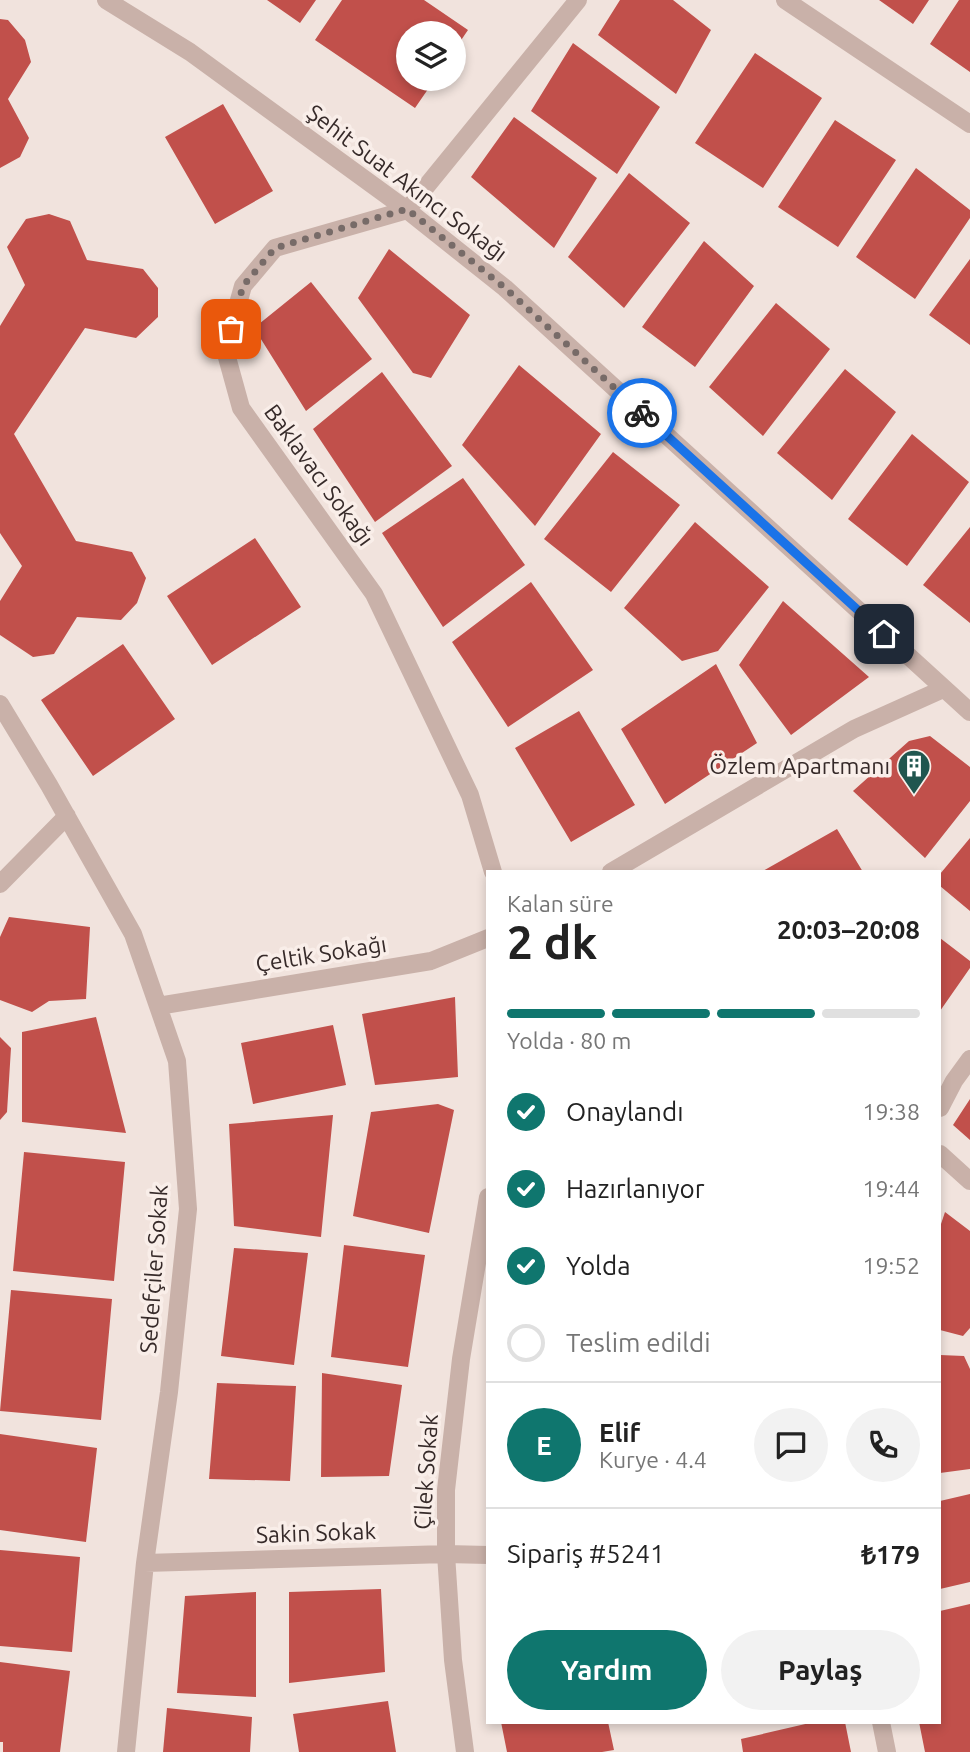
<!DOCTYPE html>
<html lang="tr">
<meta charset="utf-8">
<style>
body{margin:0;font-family:Ubuntu,sans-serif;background:#f2f2f2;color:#222;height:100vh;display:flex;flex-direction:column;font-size:26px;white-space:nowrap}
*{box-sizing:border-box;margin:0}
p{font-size:23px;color:#767676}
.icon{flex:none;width:38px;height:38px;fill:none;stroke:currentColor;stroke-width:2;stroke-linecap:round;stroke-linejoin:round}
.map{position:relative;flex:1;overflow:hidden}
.details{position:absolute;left:486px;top:870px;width:455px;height:854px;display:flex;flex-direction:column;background:#fff;border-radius:0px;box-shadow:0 4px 10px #0003}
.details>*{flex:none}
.buttons{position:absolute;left:396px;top:21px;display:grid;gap:14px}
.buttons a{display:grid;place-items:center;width:70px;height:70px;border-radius:50%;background:#fff;box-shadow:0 4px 10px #0003;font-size:35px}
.pin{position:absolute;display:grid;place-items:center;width:60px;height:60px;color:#fff;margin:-30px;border-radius:14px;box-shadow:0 4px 10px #0006}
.courier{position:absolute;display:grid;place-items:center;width:70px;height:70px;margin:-35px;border:5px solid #1a73e8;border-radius:50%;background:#fff;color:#222;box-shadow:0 2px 9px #0007}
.overview em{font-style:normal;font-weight:600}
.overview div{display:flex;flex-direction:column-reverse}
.overview{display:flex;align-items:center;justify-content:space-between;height:119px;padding:0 21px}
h1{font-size:46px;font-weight:600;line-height:52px}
.bar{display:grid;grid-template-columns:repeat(4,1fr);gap:10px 7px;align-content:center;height:84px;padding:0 21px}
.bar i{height:9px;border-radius:5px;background:#e0e0e0}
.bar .current{background:#0f766e}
.bar p{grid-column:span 4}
.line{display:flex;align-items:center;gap:18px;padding:0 21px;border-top:2px solid #e0e0e0}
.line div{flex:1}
.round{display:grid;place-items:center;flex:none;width:74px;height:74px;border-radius:37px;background:#f2f2f2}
ol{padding:0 21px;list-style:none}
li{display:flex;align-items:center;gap:21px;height:77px}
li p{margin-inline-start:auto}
li .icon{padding:7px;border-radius:50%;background:#0f766e;color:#fff;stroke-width:4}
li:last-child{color:#767676}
li i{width:38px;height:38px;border:4px solid #e0e0e0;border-radius:50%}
.primary-button{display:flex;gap:14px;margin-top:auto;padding:14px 21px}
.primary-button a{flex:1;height:80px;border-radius:42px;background:#0f766e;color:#fff;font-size:28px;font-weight:600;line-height:80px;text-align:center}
.primary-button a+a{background:#f2f2f2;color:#222}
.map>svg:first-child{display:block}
</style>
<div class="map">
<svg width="970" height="1752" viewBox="0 0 970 1752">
<rect width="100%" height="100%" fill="#f1e3dd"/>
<path fill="#c1504b" d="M267 0H316L300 23Z
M342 0H424L468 30 453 52V33H408V79H435L415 108 315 40Z
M620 0H673L711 30 676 94 598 35Z
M879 0H929L913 24Z
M959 0H970V72L930 44Z
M0 19 8 20 25 40 31 62 8 99 29 138 20 157 0 168Z
M573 43 660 107 617 174 531 111Z
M755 53 822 98 763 188 695 143Z
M223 104 273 191 215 224 165 137Z
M514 117 597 178 554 248 471 177Z
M835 120 896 160 838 247 778 207Z
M916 168 970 210V218L915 299 856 257Z
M629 173 690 223 624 308 568 257Z
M49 214 70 221 87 260 143 269 158 288V317L136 338 85 328 14 434 76 541 132 552 146 578 137 603 121 620 77 617 54 654 33 657 0 635V601L22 566 0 533V326L25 285 7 247 26 219Z
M704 241 754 286 695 367 642 327Z
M389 249 470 315 431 378 413 373 358 298Z
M970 259V345L929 315Z
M311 282 372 359 306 411 254 328Z
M776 303 830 349 763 436 709 387Z
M519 365 601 434 535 526 462 445Z
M845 369 896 412 832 500 777 453Z
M382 372 452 466 375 522 313 429Z
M912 434 969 482 907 566 848 519Z
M613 452 680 505 611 592 544 539Z
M463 478 525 565 443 627 382 533Z
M695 522 769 587 718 651 682 661 624 608Z
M970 527V623L923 585Z
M255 538 301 607 212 665 167 596Z
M531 582 593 670 508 727 452 642Z
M783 601 869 677 791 735 739 665Z
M123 644 175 719 93 776 41 700Z
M716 664 757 743 665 804 621 729Z
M579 711 635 805 571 842 515 748Z
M930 736 970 767V801L925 858 853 791 909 741Z
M837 829 863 872H761Z
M970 838V911L940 886V874Z
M9 917 90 927 86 999 49 1001 32 1012 0 1000V937Z
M940 938 970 961V968L940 1011Z
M455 997 458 1077 375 1085 362 1014Z
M96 1017 126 1133 22 1122V1032Z
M333 1025 346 1085 253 1104 241 1043Z
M0 1037 11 1048 7 1112 0 1120Z
M970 1099V1140L953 1125Z
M438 1104 454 1110 429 1233 353 1216 371 1112Z
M333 1115 321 1237 234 1226 229 1124Z
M24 1152 125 1162 114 1281 13 1271Z
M945 1212 970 1231V1328L963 1336 940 1330V1227Z
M344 1245 425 1255 408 1367 331 1357Z
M234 1248 308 1253 294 1365 221 1356Z
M11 1290 112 1299 101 1420 0 1411Z
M940 1355 964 1356 970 1369V1469L940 1473Z
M322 1373 402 1385 389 1476 321 1477Z
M217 1383 296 1386 290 1481 209 1479Z
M0 1434 97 1448 86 1542 0 1530Z
M970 1494V1582L940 1589V1501Z
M0 1550 80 1557 72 1652 0 1646Z
M381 1589 385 1672 289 1683V1592Z
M256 1592V1697L177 1693 185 1596Z
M970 1604V1752H925L919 1722H940V1611Z
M0 1662 70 1671 60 1752H3V1742H0Z
M388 1701 396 1752H299L293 1714Z
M167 1708 252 1717 250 1752H163Z
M501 1722H608L614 1750 602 1752H507Z
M814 1722H845L851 1752H743L741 1739Z"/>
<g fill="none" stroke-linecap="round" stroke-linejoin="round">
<path stroke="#c9b1a9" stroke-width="18" d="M106 0 190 52 407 210 505 288 970 712
M785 0 970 124
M0 704 49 785 133 934 177 1061 188 1209 169 1392 145 1563 126 1752
M493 872 470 795 374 594 241 408 225 350 243 286 275 248 407 210 578 0
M611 872 854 729 943 689
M0 884 67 816
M158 1006 431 961 488 938
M940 1108 954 1081 970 1059
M940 1154 970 1181
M145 1563 446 1554 488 1555
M881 1722 887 1752
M465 1752 453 1660 446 1554V1490L461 1359 488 1197"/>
</g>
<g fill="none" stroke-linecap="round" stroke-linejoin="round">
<path stroke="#776b68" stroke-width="7" stroke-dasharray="0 12.6" d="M231 329 243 286 275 248 407 209 505 288 642 413"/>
<path stroke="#1a73e8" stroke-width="9" d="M642 413 884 634"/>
</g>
<defs>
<symbol id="building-pin" viewBox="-11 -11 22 30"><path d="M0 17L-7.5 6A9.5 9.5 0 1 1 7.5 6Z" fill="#20564f" stroke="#f9eee9"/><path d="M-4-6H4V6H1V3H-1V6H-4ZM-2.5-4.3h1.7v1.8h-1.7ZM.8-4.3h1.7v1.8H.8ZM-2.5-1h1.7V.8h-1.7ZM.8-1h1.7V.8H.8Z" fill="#fff"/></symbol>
</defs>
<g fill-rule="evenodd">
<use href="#building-pin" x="895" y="747" width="38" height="52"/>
</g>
<g text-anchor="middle" stroke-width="7" stroke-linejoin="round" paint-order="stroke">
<g font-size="23" fill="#362a29" stroke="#f9eee9">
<text transform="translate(407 183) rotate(37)" y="8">Şehit Suat Akıncı Sokağı</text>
<text transform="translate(319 475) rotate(54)" y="8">Baklavacı Sokağı</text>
<text transform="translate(321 954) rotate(-9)" y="8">Çeltik Sokağı</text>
<text transform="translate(154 1269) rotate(-86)" y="8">Sedefçiler Sokak</text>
<text transform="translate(426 1472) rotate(-86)" y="8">Çilek Sokak</text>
<text transform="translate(316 1533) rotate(-2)" y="8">Sakin Sokak</text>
</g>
<g font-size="23" fill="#362a29" stroke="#f9eee9" text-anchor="end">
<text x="890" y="774">Özlem Apartmanı</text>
</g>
</g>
</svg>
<div class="buttons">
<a><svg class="icon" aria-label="layers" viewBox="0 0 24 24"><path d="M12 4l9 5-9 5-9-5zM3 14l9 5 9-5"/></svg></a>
</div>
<div class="pin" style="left:231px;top:329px;background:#ea580c"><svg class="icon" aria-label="bag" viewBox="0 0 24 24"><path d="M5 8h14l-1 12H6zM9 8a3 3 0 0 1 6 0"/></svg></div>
<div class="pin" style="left:884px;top:634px;background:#1f2937"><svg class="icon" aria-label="home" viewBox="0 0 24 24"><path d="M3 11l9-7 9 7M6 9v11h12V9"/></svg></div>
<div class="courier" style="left:642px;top:413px"><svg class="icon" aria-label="bike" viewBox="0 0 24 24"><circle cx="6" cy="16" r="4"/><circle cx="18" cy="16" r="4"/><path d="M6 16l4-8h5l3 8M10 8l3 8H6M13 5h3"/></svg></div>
<section class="details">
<div class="overview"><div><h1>2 dk</h1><p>Kalan süre</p></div><em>20:03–20:08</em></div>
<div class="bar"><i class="current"></i><i class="current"></i><i class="current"></i><i></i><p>Yolda · 80 m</p></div>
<ol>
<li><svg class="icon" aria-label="check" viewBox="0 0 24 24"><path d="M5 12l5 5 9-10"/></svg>Onaylandı<p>19:38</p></li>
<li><svg class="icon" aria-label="check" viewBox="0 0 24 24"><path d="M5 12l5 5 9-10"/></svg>Hazırlanıyor<p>19:44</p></li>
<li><svg class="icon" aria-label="check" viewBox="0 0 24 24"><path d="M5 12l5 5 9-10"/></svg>Yolda<p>19:52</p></li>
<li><i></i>Teslim edildi</li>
</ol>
<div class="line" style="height:126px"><b class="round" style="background:#0f766e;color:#fff">E</b><div><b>Elif</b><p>Kurye · 4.4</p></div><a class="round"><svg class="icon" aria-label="chat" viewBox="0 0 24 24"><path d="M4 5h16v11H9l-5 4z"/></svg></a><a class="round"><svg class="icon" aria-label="phone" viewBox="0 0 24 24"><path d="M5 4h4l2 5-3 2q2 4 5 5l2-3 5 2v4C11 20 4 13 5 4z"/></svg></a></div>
<div class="line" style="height:91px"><div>Sipariş #5241</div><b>₺179</b></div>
<div class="primary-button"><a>Yardım</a><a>Paylaş</a></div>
</section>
</div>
